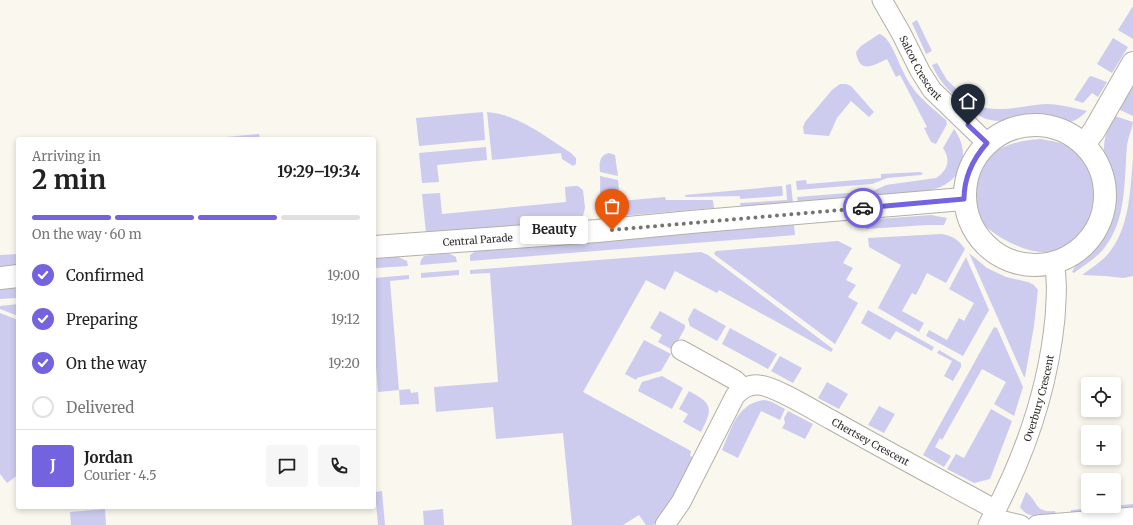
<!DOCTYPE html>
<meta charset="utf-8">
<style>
body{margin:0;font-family:Merriweather,serif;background:#f6f6f6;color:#222;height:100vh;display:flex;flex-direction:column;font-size:15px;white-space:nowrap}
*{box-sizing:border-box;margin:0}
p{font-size:13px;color:#767676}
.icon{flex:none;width:22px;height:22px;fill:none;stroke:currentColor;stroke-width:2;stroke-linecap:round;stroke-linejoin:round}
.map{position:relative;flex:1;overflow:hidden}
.details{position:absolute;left:16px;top:137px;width:360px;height:372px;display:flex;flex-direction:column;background:#fff;border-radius:4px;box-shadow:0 2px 6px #0003}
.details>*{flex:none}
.controls{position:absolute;left:1081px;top:377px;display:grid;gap:8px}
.controls a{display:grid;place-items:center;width:40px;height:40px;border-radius:4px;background:#fff;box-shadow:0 2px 6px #0003;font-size:20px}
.pin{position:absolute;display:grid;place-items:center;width:34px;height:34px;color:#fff;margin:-41px -17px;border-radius:50% 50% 50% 0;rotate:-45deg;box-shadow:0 0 4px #0007}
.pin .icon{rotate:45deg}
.courier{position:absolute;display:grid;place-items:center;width:40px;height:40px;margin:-20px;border:3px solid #7463de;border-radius:50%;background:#fff;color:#222;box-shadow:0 1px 5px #0007}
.bubble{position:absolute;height:28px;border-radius:4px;background:#fff;box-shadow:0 2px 6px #0003;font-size:13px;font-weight:700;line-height:28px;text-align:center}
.headline em{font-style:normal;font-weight:700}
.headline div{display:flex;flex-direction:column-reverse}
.headline{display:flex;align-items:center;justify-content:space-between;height:68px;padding:0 16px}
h1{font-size:26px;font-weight:700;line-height:30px}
.bar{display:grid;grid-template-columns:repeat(4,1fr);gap:6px 4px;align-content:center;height:48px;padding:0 16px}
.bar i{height:5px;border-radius:3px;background:#e0e0e0}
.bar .current{background:#7463de}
.bar p{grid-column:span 4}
.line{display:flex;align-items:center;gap:10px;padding:0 16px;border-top:1px solid #e0e0e0}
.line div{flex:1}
.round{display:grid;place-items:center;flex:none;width:42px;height:42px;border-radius:4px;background:#f6f6f6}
ol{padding:0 16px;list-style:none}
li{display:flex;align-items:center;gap:12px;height:44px}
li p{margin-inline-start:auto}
li .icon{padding:4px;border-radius:50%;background:#7463de;color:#fff;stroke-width:4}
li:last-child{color:#767676}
li i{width:22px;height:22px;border:2px solid #e0e0e0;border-radius:50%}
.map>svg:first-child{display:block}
</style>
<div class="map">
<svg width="1133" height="525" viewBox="0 0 1133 525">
<rect width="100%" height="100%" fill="#faf7ef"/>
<path fill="#cdccef" d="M1133 6V39L1118 30Z
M917 20 932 51 926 54 912 23Z
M879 34C890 36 897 60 902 69 913 94 927 103 946 120L947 124 936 144 931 142 924 128 927 127 900 75 896 77 887 59C874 65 859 75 856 52L861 46Z
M1113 38 1128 47 1112 73 1097 64Z
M937 63 947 80 966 98 962 103C949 91 939 81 932 65Z
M1091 76 1107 82 1098 97 1092 93 1083 103 1074 100 1089 77Z
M840 84H846L851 86 874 112 869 117 851 101 837 118 829 136 804 134 803 127 805 122 832 90Z
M1133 84V116L1118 109Z
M973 104C997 115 1022 105 1047 104 1060 104 1074 108 1087 111 1082 116 1075 122 1068 122 1057 123 1045 116 1034 116 1020 116 1005 124 991 120 982 119 976 113 969 108Z
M483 112 485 140 419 146 416 118Z
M487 112C517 114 546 137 571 153L576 158V164L573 166 562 159 561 153 492 160Z
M1115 116 1133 122C1132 130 1128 137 1127 146 1124 179 1127 219 1105 247 1097 258 1084 265 1074 273L1072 272C1077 261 1087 255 1095 247 1103 237 1110 224 1112 211 1115 199 1115 184 1111 172 1108 162 1103 155 1104 145 1105 134 1110 125 1115 116Z
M954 129C974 157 959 186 927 191L798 202 797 197 873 191 886 185 936 178C948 170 951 160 943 148Z
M259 134 260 139H204Z
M1041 139C1051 141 1062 142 1070 147 1111 172 1098 238 1055 251 1036 257 1005 242 990 230 973 217 971 196 978 176 988 147 1013 141 1041 139Z
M486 147 487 160 437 165 439 182 422 183 419 153Z
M609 153 615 155 618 176 600 172C599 164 599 155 609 153Z
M1133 159V276L1123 278 1105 276 1082 275C1091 268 1101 262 1108 254 1130 228 1130 190 1133 159Z
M920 172 923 173 921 175 887 178 872 184 797 190 796 181 806 180 807 184 881 178V174Z
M600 176 618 180 620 201 665 197 666 200H712L713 201 714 208 621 216C596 216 601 195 600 176Z
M791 184 793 203 741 207 740 203 787 200 786 185Z
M574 186H578L583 190 585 208 583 216 576 220 426 233 422 194 440 193 442 214 566 202 565 187Z
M782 186 783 195 781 196 740 199V196L686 197 685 195Z
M931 215 947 218 944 225H927L866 229 865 220Z
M794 225 795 235 470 261V255L477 250Z
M941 234C953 236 958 239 965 249L946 283 927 273 916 295 912 293 902 311 924 323 919 332 878 308 901 265 869 247 868 238Z
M838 241 852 248 843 263 853 268 846 280 856 285 848 297 858 303 835 344 715 255 714 253 716 251Z
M701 252 708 255 833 349 831 352 719 290 717 293 675 271 665 290 646 280 583 392 691 451 690 456 695 458C685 478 669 510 653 525H646L639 515 623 525H572L563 433 496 439 493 407 436 412 434 387 498 382 490 273 470 274V270Z
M448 253 456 257 457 262 420 265 421 260 424 256Z
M969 253 987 268 1006 277 1028 282 1034 285 1038 290 1034 326 1025 377H1024Z
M18 254V265L0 266V255Z
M398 257 407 261 408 266 376 268 374 266V259Z
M966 257 989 310 963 356 926 336 929 330 947 340 959 318 964 321 974 303 949 289Z
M459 270V275L421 278V273Z
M409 275V279L390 281 399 390 410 389 411 393 418 392 419 404 400 405 399 390 378 392 374 340V278Z
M18 287V298L0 299V288Z
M18 304V316L0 309V306Z
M694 308 726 326 717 341 690 326 688 319Z
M868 310 934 347 932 351 896 331 890 340 861 323Z
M660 311 685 325V328L673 350 658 342 662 335 650 328Z
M0 313 18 320V475L7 483 0 474Z
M994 327 997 328 1023 387 1014 416 994 404 1006 382 982 369 942 440 940 438 935 447 951 456 944 467 923 455Z
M730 328 777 354 768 369 722 344Z
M644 340 671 354 661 371 637 378 636 380 625 374Z
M939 350 961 363V367L953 381 944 376 952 361 937 353Z
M780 356 802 368 793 383 771 371Z
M662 376 683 388 672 409 638 391 642 382Z
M827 382 848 394 839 409 818 398Z
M689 391C713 404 713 408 701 432L683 422 688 414 679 409Z
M765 400 772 402 785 409 780 420 761 411 738 458 722 450C732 428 737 403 765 400Z
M879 406 895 414 884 433 868 425Z
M991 409 1012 421 990 479 974 483 947 469 956 454 964 458Z
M788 411 813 424 805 439 782 428 785 423 784 418Z
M382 491 385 525H378L375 492Z
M1026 492C1039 502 1034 513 1055 511L1056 514C1042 515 1028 520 1020 507Z
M1133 504V507L1071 513V510Z
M105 509 106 525H71L70 512Z
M443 509 444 525H424L423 511Z"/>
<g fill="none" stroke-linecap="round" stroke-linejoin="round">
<defs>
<g id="minor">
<path id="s1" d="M882 0 901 33 920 71 932 90 987 143"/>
<path d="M681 350 735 380 743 388"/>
<path d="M993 517 1004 521 1021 525"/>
<path id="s2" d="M665 525 681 502 735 396C741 389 749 384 759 385 775 386 815 411 830 419 885 450 941 480 996 510"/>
<path id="s3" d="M988 525C1023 461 1048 390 1055 318 1056 299 1058 282 1054 263"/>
<path d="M1037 525 1133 517"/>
</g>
<g id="tertiary">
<circle cx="1035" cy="195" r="70"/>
<path d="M1084 144 1094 131 1133 63"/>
<path id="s4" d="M374 247 597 231 691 222 963 199"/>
<path d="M0 278 18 276"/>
</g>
</defs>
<use href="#minor" stroke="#b3b0a9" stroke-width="21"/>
<use href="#tertiary" stroke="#b3b0a9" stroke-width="24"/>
<use href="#minor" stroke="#fff" stroke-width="19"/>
<use href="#tertiary" stroke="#fff" stroke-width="22"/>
</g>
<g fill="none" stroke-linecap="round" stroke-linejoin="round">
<path stroke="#75746f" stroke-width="4" stroke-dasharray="0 7.2" d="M612 230 863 208"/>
<path stroke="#7463de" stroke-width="5" d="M863 208 964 199C964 177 972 160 987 143L968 125"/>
</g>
<g text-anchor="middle" stroke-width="3" stroke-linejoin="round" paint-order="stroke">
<g font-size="10" fill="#2e2d2a" stroke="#fff">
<text dy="4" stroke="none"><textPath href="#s1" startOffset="78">Salcot Crescent</textPath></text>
<text dy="4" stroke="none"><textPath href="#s4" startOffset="104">Central Parade</textPath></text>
<text dy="4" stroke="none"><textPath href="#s3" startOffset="137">Overbury Crescent</textPath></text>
<text dy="4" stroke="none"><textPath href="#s2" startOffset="300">Chertsey Crescent</textPath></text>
</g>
</g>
</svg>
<div class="controls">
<a><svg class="icon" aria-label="locate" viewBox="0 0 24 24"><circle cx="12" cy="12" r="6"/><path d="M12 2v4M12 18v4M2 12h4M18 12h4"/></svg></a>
<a>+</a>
<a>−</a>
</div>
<div class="pin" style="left:612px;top:230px;background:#ea580c"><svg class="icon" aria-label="bag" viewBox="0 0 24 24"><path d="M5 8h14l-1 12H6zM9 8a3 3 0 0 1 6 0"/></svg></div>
<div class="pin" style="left:968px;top:125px;background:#1f2937"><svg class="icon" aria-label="home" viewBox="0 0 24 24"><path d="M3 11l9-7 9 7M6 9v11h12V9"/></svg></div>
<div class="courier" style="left:863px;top:208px"><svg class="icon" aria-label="car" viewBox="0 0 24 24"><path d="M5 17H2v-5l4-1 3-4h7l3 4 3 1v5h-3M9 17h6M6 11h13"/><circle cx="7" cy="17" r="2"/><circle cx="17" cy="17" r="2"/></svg></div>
<div class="bubble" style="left:520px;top:216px;width:68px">Beauty</div>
<section class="details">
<div class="headline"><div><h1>2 min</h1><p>Arriving in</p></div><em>19:29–19:34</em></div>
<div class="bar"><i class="current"></i><i class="current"></i><i class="current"></i><i></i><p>On the way · 60 m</p></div>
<ol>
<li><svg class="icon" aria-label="check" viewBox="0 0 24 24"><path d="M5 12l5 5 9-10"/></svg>Confirmed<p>19:00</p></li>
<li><svg class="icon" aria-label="check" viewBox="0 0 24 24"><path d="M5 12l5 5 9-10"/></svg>Preparing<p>19:12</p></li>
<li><svg class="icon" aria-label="check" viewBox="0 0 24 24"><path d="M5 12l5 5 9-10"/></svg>On the way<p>19:20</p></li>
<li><i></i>Delivered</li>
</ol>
<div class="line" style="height:72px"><b class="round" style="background:#7463de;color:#fff">J</b><div><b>Jordan</b><p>Courier · 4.5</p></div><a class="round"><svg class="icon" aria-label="chat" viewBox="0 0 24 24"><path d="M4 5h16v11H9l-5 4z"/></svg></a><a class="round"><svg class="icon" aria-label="phone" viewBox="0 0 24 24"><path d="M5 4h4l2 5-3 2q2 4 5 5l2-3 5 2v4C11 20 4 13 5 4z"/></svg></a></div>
</section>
</div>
